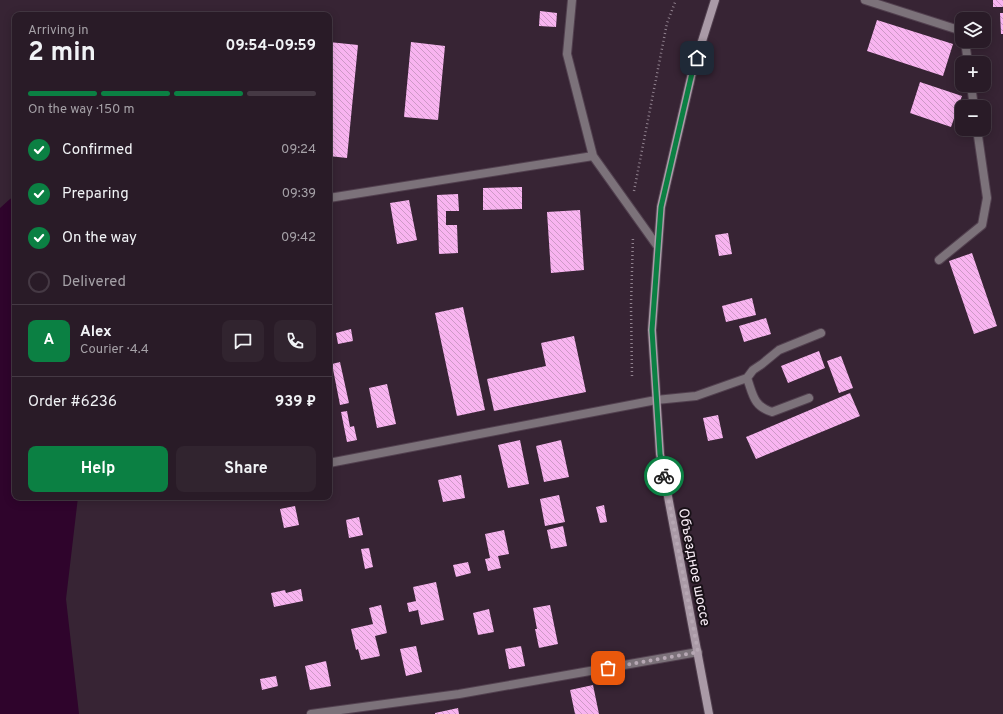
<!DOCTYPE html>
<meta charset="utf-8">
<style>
body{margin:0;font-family:Overpass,sans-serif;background:#31242f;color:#f1f3f6;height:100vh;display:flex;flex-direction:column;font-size:15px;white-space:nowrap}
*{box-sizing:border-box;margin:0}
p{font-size:13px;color:#a5a1a7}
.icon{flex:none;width:22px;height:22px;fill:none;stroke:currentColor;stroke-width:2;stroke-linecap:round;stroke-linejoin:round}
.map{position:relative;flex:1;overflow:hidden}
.drawer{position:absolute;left:12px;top:12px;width:320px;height:488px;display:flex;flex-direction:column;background:#291b27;border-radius:8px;box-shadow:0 2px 10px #0003,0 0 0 1px #453944}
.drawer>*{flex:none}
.controls{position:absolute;left:955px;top:12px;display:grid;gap:8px}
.controls a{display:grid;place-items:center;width:36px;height:36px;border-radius:8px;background:#291b27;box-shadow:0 2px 10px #0003,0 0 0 1px #453944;font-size:20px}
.pin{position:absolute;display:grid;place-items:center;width:34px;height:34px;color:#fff;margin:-17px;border-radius:8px;box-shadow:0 2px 6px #0006}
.courier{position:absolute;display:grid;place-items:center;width:40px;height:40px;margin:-20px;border:3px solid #0b8043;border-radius:50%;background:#fff;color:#222;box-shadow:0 1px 5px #0007}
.overview em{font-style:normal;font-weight:700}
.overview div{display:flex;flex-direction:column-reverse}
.overview{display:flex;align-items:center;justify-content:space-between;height:68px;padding:0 16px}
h1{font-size:26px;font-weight:700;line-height:30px}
.bar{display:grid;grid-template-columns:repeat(4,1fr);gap:6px 4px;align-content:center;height:48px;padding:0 16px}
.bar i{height:5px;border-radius:3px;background:#453944}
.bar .selected{background:#0b8043}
.bar p{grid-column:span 4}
.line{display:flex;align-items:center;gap:10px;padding:0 16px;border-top:1px solid #453944}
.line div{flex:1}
.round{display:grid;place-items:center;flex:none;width:42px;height:42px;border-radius:8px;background:#31242f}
ol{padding:0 16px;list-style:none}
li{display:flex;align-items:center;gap:12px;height:44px}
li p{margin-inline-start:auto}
li .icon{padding:4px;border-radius:50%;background:#0b8043;color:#fff;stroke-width:4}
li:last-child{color:#a5a1a7}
li i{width:22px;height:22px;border:2px solid #453944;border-radius:50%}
.action{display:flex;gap:8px;margin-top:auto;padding:8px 16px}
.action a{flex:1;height:46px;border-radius:8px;background:#0b8043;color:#fff;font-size:16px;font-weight:700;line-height:46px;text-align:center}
.action a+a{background:#31242f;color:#f1f3f6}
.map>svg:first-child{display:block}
</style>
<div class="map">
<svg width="1003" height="714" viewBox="0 0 1003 714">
<defs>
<pattern id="building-back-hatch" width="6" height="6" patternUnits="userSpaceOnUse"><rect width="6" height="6" fill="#f8b4f0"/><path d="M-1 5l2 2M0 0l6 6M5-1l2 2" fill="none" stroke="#cd99c6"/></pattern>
</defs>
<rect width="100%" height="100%" fill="#372434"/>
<path fill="#2f042c" d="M15 196V497H78L66 599 79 714H0V208L10 199Z"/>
<path fill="url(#building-back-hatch)" d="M993 0H1003V7H993Z
M540 11 557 13 556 27 539 26Z
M1000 13H1003V34H1001Z
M877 20 953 44 943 76 867 51Z
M329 42 358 45 347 158 329 156Z
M411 42 445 46 438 120 404 117Z
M920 82 962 96 951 127 910 113Z
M522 187V209L483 210V188Z
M458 194 459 211H446V225H457L458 253 439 254 437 195Z
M409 200 417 240 397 244 390 203Z
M580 210 584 270 551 273 547 212Z
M728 233 732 254 719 256 715 235Z
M972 253 997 326 974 334 949 261Z
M752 298 756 315 726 322 722 306Z
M463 307 485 410 457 416 435 313Z
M766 318 771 334 744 342 739 326Z
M351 329 353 341 338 344 336 333Z
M574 336 586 392 494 411 487 379 546 366 541 343Z
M819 351 825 368 788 383 781 366Z
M841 356 853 388 839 393 827 361Z
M340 362 349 403 340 405 332 364Z
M387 384 396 424 377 428 369 388Z
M850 393 860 416 756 459 746 437Z
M347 411 350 427 354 426 357 440 347 442 341 412Z
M718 415 723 438 708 441 703 418Z
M520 440 529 484 508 488 498 445Z
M561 440 569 477 544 482 536 446Z
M461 475 465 498 443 502 438 480Z
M559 495 565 522 545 526 540 499Z
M604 505 607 522 600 523 596 507Z
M295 506 299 525 284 528 280 509Z
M359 517 363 535 349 538 346 520Z
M563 526 567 546 551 549 547 530Z
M504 530 509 554 498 556 501 568 488 571 485 559 490 558 485 534Z
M369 548 373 567 365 569 361 549Z
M468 562 471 573 456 577 453 565Z
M436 582 444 620 421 625 418 610 409 612 407 603 416 601 413 587Z
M301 589 303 601 274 607 271 593 285 590 286 593Z
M381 605 387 633 375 636 380 656 361 660 358 649 356 650 351 629 373 624 369 608Z
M550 605 558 644 539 648 535 629H537L533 608Z
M489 609 494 632 478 635 473 613Z
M416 646 422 672 406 676 400 649Z
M521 646 525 666 509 669 505 649Z
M326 661 331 686 310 690 305 666Z
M276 676 278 686 262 690 260 679Z
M593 685 599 714H575L570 690Z
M458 708 459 714H435V713Z"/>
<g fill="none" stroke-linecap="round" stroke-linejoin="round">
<defs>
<path id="service" d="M572 0 567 54 593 156
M865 0 962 31
M965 41 968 63
M971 85 974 107
M329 198 593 156 658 247
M939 260 982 225 987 198 977 129
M809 398 772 412C753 406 753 394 747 378L753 370 762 364 779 350 821 333
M329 463 656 400 696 396 747 378
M311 714 459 694 698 652"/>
<path id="secondary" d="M709 714 660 454 652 330 661 207 692 73 715 0"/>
</defs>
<use href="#service" stroke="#52404f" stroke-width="10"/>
<use href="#secondary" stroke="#52404f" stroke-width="10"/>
<path stroke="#91828f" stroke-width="2.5" stroke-dasharray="1 3" stroke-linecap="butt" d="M634 191 667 23 676 0
M632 376 631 305 633 236"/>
<use href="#service" stroke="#7c727a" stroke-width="8"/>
<use href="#secondary" stroke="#aa9aa7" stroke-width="8"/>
</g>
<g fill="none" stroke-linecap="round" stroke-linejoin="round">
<path stroke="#b6a7b3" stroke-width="4" stroke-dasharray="0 7.2" d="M608 668 698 652 664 476"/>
<path stroke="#0b8043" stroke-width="5" d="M664 476 660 454 652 330 661 207 692 73 697 58"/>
</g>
<g text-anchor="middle" stroke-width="4" stroke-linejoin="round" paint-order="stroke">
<g font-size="14" fill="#faeef8" stroke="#191118">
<text transform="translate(695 567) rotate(79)" y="5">Объездное шоссе</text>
</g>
</g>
</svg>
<div class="controls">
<a><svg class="icon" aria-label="layers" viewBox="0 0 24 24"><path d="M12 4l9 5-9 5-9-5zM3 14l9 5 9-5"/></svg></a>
<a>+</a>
<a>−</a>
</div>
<div class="pin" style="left:608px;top:668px;background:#ea580c"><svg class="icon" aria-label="bag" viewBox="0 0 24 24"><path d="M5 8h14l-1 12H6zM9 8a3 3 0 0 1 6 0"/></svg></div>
<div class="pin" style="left:697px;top:58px;background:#1f2937"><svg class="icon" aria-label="home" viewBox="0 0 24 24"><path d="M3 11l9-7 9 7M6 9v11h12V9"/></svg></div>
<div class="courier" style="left:664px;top:476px"><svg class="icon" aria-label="bike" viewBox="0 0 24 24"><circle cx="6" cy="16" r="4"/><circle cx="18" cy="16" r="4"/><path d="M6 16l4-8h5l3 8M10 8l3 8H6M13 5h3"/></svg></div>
<section class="drawer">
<div class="overview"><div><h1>2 min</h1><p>Arriving in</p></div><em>09:54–09:59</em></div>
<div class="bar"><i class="selected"></i><i class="selected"></i><i class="selected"></i><i></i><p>On the way · 150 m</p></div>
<ol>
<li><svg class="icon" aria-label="check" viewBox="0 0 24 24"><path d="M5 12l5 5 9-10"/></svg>Confirmed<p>09:24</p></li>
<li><svg class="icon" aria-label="check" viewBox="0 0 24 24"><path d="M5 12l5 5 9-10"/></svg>Preparing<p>09:39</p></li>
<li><svg class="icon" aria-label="check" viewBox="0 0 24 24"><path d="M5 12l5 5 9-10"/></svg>On the way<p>09:42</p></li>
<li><i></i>Delivered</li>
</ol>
<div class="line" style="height:72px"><b class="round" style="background:#0b8043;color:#fff">A</b><div><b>Alex</b><p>Courier · 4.4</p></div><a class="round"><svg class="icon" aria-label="chat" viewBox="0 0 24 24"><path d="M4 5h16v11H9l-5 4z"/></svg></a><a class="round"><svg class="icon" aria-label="phone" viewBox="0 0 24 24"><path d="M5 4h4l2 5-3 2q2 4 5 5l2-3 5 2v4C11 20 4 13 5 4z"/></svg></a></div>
<div class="line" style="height:52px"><div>Order #6236</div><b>939 ₽</b></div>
<div class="action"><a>Help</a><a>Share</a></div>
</section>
</div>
